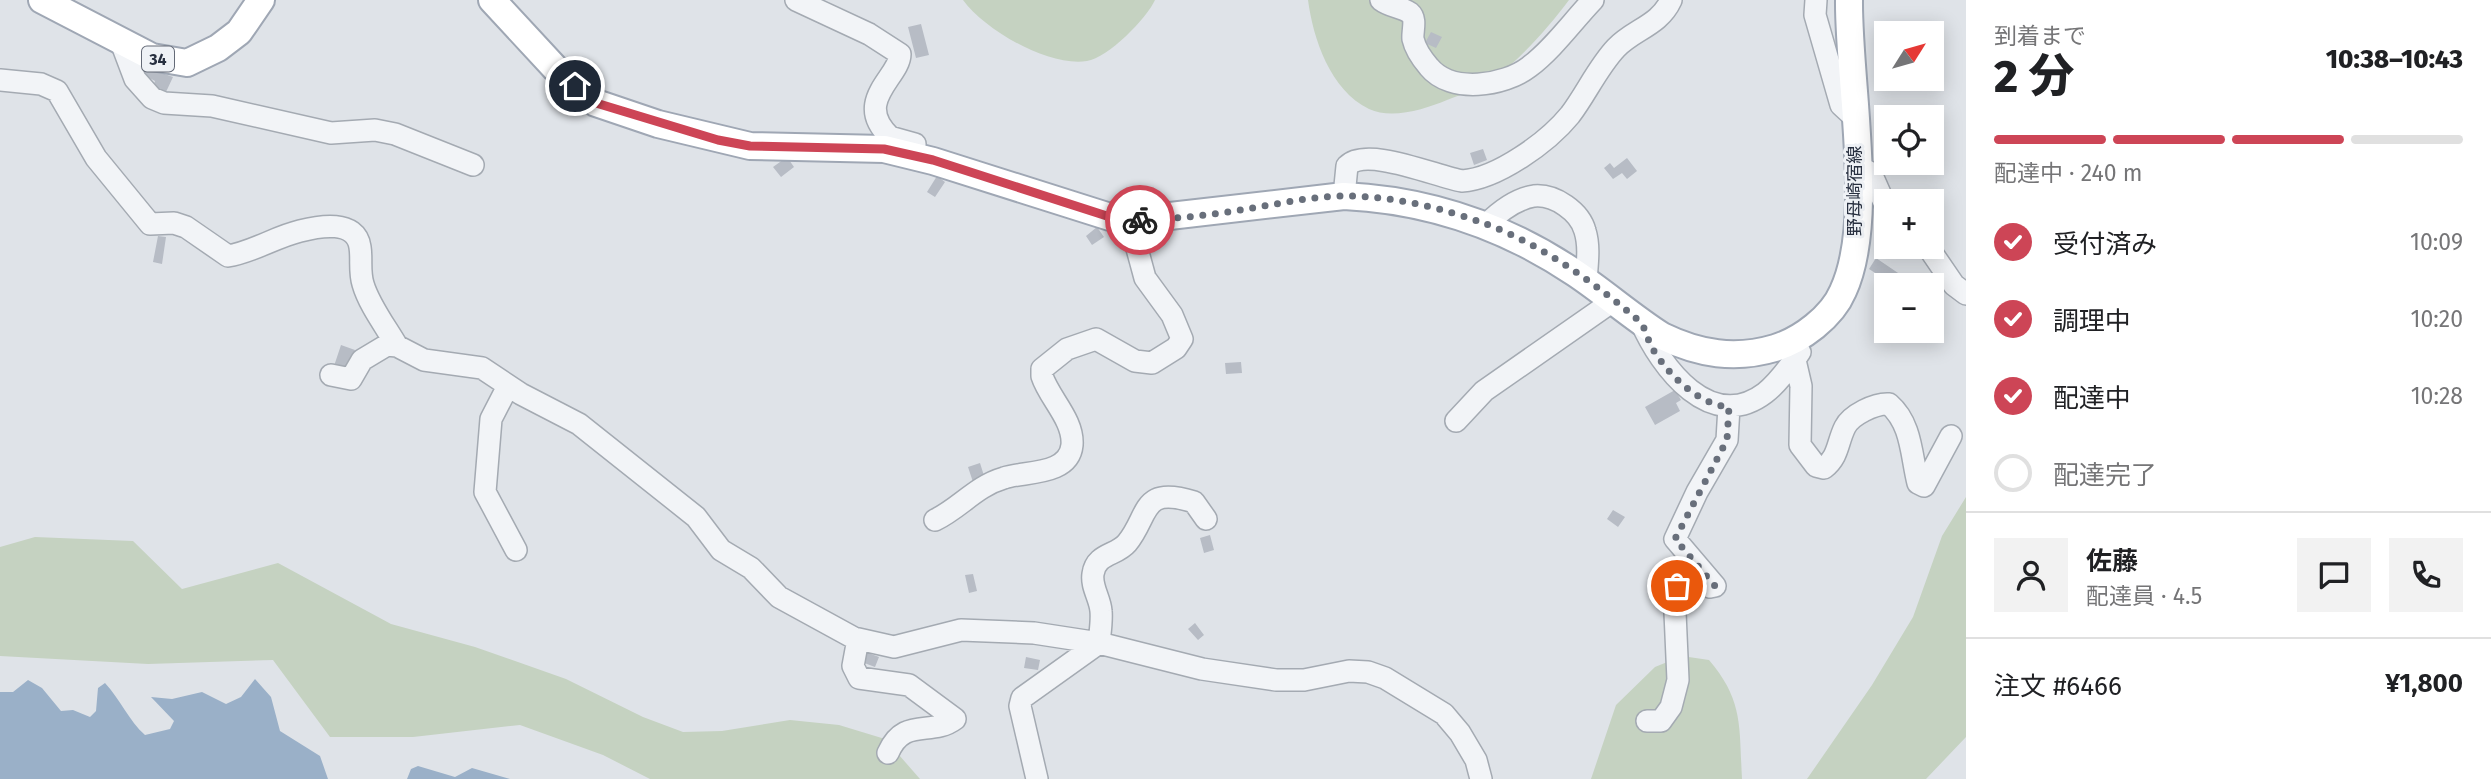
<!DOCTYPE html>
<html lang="ja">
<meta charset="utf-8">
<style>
body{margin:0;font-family:"Fira Sans","Noto Sans JP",sans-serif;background:#f2f2f2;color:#202124;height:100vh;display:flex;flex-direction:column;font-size:26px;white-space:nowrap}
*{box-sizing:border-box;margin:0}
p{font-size:23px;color:#757577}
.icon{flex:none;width:38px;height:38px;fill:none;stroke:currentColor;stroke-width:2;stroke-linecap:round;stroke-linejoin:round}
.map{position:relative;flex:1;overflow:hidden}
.sheet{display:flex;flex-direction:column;background:#fff;width:525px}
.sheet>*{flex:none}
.needle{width:46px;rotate:53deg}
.buttons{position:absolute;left:1874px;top:21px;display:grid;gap:14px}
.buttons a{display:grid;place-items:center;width:70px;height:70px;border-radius:0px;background:#fff;box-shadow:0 4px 18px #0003;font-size:35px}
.pin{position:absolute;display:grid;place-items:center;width:60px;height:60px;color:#fff;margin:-30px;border:4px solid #fff;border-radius:50%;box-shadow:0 2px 7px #0007}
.courier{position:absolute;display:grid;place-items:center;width:70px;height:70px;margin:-35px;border:5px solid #cd4556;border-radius:50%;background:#fff;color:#222;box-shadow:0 2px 9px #0007}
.summary em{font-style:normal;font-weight:800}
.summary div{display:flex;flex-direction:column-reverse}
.summary{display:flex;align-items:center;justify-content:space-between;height:119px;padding:0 28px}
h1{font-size:46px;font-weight:800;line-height:52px}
.bar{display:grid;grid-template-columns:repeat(4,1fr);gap:10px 7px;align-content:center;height:84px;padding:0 28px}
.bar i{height:9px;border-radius:5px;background:#e0e0e0}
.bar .on{background:#cd4556}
.bar p{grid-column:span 4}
.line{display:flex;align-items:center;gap:18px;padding:0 28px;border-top:2px solid #e0e0e0}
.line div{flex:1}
.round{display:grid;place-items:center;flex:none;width:74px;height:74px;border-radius:0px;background:#f2f2f2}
ol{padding:0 28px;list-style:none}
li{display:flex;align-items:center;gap:21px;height:77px}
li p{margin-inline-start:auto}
li .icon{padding:7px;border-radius:50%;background:#cd4556;color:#fff;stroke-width:4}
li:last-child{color:#757577}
li i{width:38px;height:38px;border:4px solid #e0e0e0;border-radius:50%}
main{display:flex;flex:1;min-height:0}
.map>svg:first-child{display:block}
</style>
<main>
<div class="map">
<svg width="1966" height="779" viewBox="0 0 1966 779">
<rect width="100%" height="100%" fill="#dfe3e8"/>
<path fill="#c5d2c1" d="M963 0H1155C1147 18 1108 58 1087 61 1048 67 985 30 963 0Z
M1308 0H1569C1549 27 1522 57 1495 78 1482 88 1462 94 1447 100 1425 109 1392 120 1369 109 1330 90 1313 38 1308 0Z
M1966 497V737L1926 779H1807L1872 685 1913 617 1942 536Z
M35 537 133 541 182 589 278 563 391 624 475 647 566 679 643 717 683 732 722 731 790 720 839 725 885 739 920 779H650L603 755 520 725 413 737H330L273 660 148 664 0 656V547Z
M1682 656 1709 660C1744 701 1739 727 1742 779H1591L1616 705 1655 667Z"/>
<path fill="#9ab0c8" d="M255 679 271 697 280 731 320 756 328 779H0V692H13L28 680 42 688 61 711 73 710 90 717 96 711 98 688 105 683C120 699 129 721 145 735L170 729 174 721 151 697 172 699 202 692 226 704 241 697Z
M418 766 455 777 472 768 510 779H407L411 769Z"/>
<path fill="#b7bcc5" d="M921 24 929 55 916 58 908 27Z
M1431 32 1442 37 1436 48 1425 43Z
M145 67 173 77 166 92 153 86 155 81 142 74Z
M1483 149 1487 160 1474 165 1470 153Z
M787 157 794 167 781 177 773 167Z
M1627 158 1637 171 1627 179 1622 173 1613 179 1604 168 1610 163 1614 168Z
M937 176 945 182 935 197 927 192Z
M1097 227 1104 237 1092 245 1086 236Z
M1148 231H1163V241L1148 240Z
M158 236 166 237 162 264 153 262Z
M1876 258 1901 275 1894 285 1869 269Z
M341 345 355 350 348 370 334 366Z
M1241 362 1242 373 1226 374 1225 363Z
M1675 390 1681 400 1676 403 1680 411 1655 425 1645 407Z
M980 463 985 479 973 482 968 467Z
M1613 510 1625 517 1618 527 1607 519Z
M1210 535 1214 550 1204 553 1200 538Z
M973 574 977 591 969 593 965 575Z
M1195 623 1204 635 1198 640 1188 629Z
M863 651 879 657 875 667 859 661Z
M1026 657 1040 660 1038 670 1024 668Z"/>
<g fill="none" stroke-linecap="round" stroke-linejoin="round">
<defs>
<path id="minor" d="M796 0 869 34 900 54C900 77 852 101 890 137L915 144
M1381 0C1390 7 1402 7 1410 13 1417 19 1412 32 1413 39 1415 48 1423 60 1429 67 1451 94 1504 86 1529 67 1553 49 1572 22 1593 0
M1816 0 1815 15 1841 105 1854 117
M121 42 135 79 152 98 164 103 212 106 331 133 375 130 395 134 473 165
M0 80 41 84 57 91 96 158 150 224 174 223 186 227 228 256C253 252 275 237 300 231 319 226 356 219 360 247 362 259 359 271 363 284 369 305 386 327 397 346
M1857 166 1871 173 1886 207
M1344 196 1347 166C1366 146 1435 176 1462 181 1497 179 1548 142 1570 115 1586 94 1598 67 1616 48 1634 29 1659 26 1671 0
M1487 224C1499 212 1516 199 1534 196 1555 194 1580 212 1585 231 1590 247 1587 265 1586 281
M1928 247 1954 285 1966 294
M1641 322C1661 368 1711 434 1765 393 1779 382 1790 366 1800 352
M1795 360 1801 386 1800 445 1816 466 1824 468C1839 456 1837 443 1845 427 1851 415 1875 403 1889 404 1912 424 1911 455 1918 483L1924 486 1951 436
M331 375 351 379 362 360 387 345 397 346 424 360 482 368 521 394 579 424 696 517 721 550 751 568 779 597 854 638 894 647 961 630 1034 633 1099 643 1202 669 1276 680H1304L1349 671 1368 672 1385 678 1444 714 1460 733 1476 760 1481 779
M508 386 491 419 485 492 516 550
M1456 421 1484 391 1613 301
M935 520C960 508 976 486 1004 478 1024 471 1069 476 1072 445 1074 420 1049 398 1042 376V369L1067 349 1096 339 1135 361 1152 363 1176 348 1182 339 1172 315 1145 278 1129 219
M858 639 853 666 859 678 909 685 955 719C931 737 904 716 888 753
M1647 721H1661L1671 707 1678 680 1674 590 1686 579 1710 587 1715 586 1675 539 1697 492 1727 440 1729 407
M1037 779 1020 706 1022 698 1099 643C1100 633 1102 621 1101 611 1100 598 1091 587 1093 574 1096 553 1116 556 1127 543 1150 515 1140 485 1194 502L1206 519"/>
<path id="major" d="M42 0 152 57 187 63 218 48 239 32 261 0
M492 0 555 68 596 103 658 124 750 146 884 149 933 161 1110 217 1135 220 1344 196C1429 200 1505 226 1575 273 1605 293 1632 317 1662 336 1699 354 1735 360 1775 348 1801 340 1832 317 1843 291 1876 220 1848 81 1849 0"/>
</defs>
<use href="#minor" stroke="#a4aab2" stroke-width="24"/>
<use href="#major" stroke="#9fa7b4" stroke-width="30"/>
<use href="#minor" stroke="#f2f4f7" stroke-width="21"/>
<use href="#major" stroke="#fff" stroke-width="26"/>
</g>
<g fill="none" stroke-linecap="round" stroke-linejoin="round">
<path stroke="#686f7b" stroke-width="7" stroke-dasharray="0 12.6" d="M1140 220C1175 219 1211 215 1246 209 1279 204 1312 196 1346 196 1392 196 1443 208 1486 224 1540 244 1594 282 1638 320 1646 327 1647 339 1652 348 1669 375 1697 404 1729 407L1727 440 1675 539 1715 586 1710 587 1686 579 1677 586"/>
<path stroke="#cd4556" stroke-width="9" d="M575 86 596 103 718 140 750 146 884 149 933 160 1110 217 1140 220"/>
</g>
<g text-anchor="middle" stroke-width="6" stroke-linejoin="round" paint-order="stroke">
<rect fill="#eff2f6" stroke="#646a77" stroke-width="2" x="142" y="46.5" width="32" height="25" rx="5"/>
<g font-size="16" font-weight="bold" fill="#283040">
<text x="158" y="65">34</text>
</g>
<g font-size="18" fill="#283040" stroke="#eff2f6">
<text transform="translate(1855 191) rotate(-90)" y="6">野母崎宿線</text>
</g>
</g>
</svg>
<div class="buttons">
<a><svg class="needle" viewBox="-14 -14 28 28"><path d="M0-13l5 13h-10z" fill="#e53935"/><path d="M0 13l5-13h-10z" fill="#757577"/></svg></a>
<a><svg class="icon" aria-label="locate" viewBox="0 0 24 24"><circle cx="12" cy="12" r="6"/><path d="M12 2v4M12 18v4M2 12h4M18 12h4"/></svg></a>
<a>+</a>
<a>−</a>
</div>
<div class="pin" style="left:1677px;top:586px;background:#ea580c"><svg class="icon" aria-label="bag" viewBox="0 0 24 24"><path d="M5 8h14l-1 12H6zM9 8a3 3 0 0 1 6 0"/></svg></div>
<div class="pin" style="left:575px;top:86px;background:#1f2937"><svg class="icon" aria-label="home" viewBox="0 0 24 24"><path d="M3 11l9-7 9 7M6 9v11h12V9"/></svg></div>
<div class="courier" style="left:1140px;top:220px"><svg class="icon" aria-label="bike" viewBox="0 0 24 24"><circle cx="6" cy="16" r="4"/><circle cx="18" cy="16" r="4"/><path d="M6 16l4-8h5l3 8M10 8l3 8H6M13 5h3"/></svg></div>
</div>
<section class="sheet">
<div class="summary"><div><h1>2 分</h1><p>到着まで</p></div><em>10:38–10:43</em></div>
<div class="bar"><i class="on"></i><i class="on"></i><i class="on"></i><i></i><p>配達中 · 240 m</p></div>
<ol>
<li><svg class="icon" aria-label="check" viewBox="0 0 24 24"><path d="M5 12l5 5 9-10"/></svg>受付済み<p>10:09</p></li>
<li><svg class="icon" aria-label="check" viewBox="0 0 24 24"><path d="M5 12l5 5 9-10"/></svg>調理中<p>10:20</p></li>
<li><svg class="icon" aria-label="check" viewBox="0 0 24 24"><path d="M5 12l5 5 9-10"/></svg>配達中<p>10:28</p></li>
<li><i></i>配達完了</li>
</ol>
<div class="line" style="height:126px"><a class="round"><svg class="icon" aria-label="person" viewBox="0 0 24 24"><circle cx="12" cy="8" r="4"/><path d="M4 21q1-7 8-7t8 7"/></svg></a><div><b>佐藤</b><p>配達員 · 4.5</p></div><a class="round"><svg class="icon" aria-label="chat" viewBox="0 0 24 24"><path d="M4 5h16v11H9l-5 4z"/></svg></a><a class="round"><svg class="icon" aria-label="phone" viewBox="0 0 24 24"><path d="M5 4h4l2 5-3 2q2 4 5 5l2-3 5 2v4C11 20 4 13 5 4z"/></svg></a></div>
<div class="line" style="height:91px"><div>注文 #6466</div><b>¥1,800</b></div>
</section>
</main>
